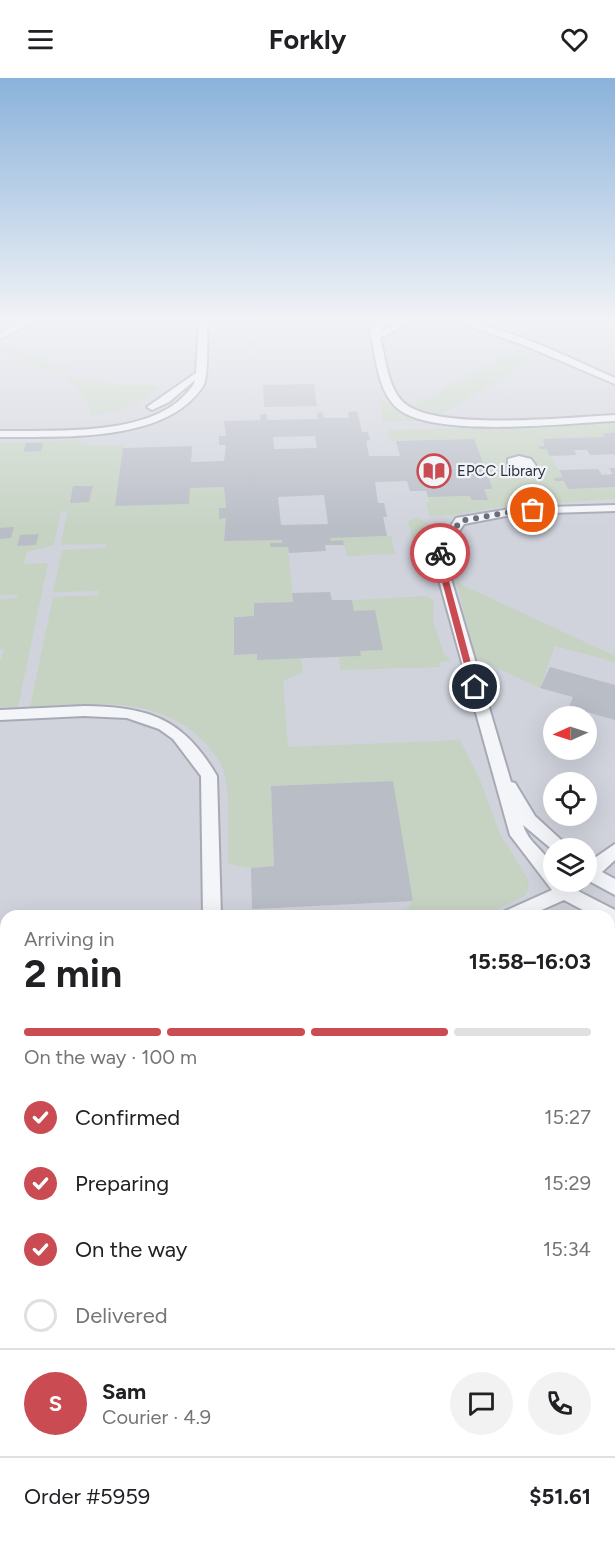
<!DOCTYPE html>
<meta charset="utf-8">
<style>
body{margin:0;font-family:Figtree,sans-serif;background:#f2f2f2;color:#202124;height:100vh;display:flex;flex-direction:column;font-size:22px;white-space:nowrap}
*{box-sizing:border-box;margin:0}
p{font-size:20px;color:#757577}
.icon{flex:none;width:33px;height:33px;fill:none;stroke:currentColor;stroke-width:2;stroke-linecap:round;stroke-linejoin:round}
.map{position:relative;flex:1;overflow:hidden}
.drawer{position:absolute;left:0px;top:832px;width:615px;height:638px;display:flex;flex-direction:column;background:#fff;border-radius:18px 18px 0 0;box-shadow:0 6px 24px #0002}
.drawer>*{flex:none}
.needle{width:39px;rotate:267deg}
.buttons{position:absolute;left:543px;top:628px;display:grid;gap:12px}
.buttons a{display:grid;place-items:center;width:54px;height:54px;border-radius:50%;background:#fff;box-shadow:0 6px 24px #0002;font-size:30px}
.pin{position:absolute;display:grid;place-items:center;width:51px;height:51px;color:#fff;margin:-26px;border:3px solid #fff;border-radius:50%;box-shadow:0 2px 6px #0007}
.courier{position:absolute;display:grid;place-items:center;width:60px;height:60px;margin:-30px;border:4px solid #ca4b52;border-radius:50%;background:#fff;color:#222;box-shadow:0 2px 8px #0007}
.summary em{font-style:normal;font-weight:700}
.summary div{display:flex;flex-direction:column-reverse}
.summary{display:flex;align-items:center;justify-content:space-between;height:102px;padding:0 24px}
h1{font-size:39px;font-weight:700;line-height:45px}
.bar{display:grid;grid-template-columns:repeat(4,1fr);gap:9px 6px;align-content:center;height:72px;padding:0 24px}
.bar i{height:8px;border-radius:4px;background:#e0e0e0}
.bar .active{background:#ca4b52}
.bar p{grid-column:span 4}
.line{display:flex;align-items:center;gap:15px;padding:0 24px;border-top:2px solid #e0e0e0}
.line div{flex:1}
.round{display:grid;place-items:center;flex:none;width:63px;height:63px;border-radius:32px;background:#f2f2f2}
ol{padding:0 24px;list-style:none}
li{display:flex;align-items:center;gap:18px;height:66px}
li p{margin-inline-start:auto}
li .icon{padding:6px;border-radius:50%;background:#ca4b52;color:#fff;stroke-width:4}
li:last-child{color:#757577}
li i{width:33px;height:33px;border:3px solid #e0e0e0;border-radius:50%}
header{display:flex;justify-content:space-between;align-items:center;height:78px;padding:0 24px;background:#fff;font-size:27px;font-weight:700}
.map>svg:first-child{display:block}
</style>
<header><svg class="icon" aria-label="menu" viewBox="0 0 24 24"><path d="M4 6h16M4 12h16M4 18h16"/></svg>Forkly<svg class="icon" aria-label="heart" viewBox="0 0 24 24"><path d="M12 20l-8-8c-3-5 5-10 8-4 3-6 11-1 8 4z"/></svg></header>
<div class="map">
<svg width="615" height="1469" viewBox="0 0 615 1469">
<rect width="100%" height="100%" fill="#e2e4ea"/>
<path fill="#d0d3dc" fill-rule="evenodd" d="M0 244H615V1469H0ZM554 639H586V672H554ZM554 705H586V738H554ZM554 771H586V804H554ZM6 838H609V1464H6Z"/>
<path fill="#c6d3c3" d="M413 244H432L384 267 383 259Z
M0 264H4L68 291 51 295 0 273Z
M522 268 544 277 441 336 430 337 414 331 412 328Z
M68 297 116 307 161 308C142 329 118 334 92 337L84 318 65 298Z
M379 319 400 335 420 343 383 344Z
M615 346V355H603L605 359 545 365 538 369 540 371H546L563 399 554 400 555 403H564L568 411 615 409V421L500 429 455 437 430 439 426 424 429 423 428 419 470 418 472 422 488 421 484 411 493 410 474 361 389 363 387 352Z
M76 362 84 367H124L115 428 189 426 190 410 224 409 226 430 220 441 226 440 224 463 282 462V465H270V469H288L293 524 254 525V538H235V577L257 576V582L301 580 303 594 283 603 288 669 460 662 479 699 500 756 528 801 529 808 525 818 483 838H401L413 823 392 703 271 708 274 788 251 790 228 786C227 756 231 723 224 694 221 684 211 671 204 664 158 616 90 626 30 629L53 519 99 517V513L53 514 62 472 106 470 105 466 61 467 67 433H61L54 467 27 474 24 486 48 485 18 629H0V584L4 571H0V521L17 520V517H0V365Z
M417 439 436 450 424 466V477H417L408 444Z
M391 458 395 476 347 478 343 463H331L330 460Z
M456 504 615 578V584L555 568 540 610 476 580Z
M427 518 434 524 433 542 444 576 451 583 439 584 440 589 340 592 339 579 361 578 360 573 383 572 375 533H354L352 522Z"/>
<path fill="#b9bdc6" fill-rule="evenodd" d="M314 306 317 328 264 329 263 307Z
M357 333 362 354H368L370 362 366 363 369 378H400L396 363 474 361 493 411H484L488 422H472L470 418 428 419 426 413H410L407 403 375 404 378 425H384L387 439H383L387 458 330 460 331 463 343 462 344 467H325L326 473 289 475 288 469H270V465H282V462L224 463 226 440 219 441V430H226L224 409 190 410 189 426 115 428 123 370 192 368 191 384 224 383 226 367H219V358H226L224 343 261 342 260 336H267V342L318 341 317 335 322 334 324 340H349L348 334ZM315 358 317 370 274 371 273 359ZM324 417 328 446 281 447 278 419Z
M602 355H615V376L590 377 587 372H574L577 377 550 378 546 371H540L538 368H544L543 361 605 359Z
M26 365H43L41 373 23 374Z
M609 390H615V409L568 411 564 403H555L554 400 563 399 559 392 598 391 602 397 613 396Z
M73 408H93L89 424 70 425Z
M14 449 11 460 0 461V450Z
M39 456 36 467 17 468 20 457Z
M330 514 332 522H352L354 533 375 532 383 572 360 573 361 578 257 582V576L234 577V539L254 538V525L293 524 292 515Z
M550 589 615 607V642L569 629 573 619 540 610Z
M393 703 413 823 252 831 251 790 274 788 271 708Z"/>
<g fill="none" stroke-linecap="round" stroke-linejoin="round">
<defs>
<path id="lane" d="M609 1141 615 1143V1155L609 1153Z
M615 1290V1318L614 1322 609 1323V1295L610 1291Z
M561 1464H575L574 1469H560Z"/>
<path id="street" d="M22 244H33L0 261V255Z
M199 244H207C207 257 209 299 203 308 166 366 60 358 0 359V353C53 352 146 359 185 317 189 312 194 308 195 302L169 324 152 332 147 329 196 295Z
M379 244H388L379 254 400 244H411L380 260C386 281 387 308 403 324 433 354 572 339 615 337V343C568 345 432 361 397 330 377 312 376 278 370 253Z
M456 244C499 244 573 282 615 300V306L521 266Z
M519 378 531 381 536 388 523 394 508 390V381Z
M615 427V433L516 436 464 446 444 477 511 704 515 705 535 738 571 771H554V773L523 747C531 772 554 773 554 804H586V786L615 766V782L602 794 615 801V817L589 803 578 813 615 832V848L609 846V838H594L564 822 528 838H502L505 833 552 812 510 757 432 477 456 440 516 430Z
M84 628C149 629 183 640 217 698L221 838H203L201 698 173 661 159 651 127 640 84 638 0 642V632Z
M0 931H6V949H0Z
M6 1108V1134L0 1136V1110Z"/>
</defs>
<use href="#lane" stroke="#a7aab4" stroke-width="3"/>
<use href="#street" stroke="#a7aab4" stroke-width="4"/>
<use href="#lane" fill="#f4f5f8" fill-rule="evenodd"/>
<use href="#street" fill="#f4f5f8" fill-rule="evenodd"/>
</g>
<linearGradient id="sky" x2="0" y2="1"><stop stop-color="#8ab2db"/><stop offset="0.54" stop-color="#f2f3f6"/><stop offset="1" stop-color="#f2f3f6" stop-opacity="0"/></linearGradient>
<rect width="615" height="450" fill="url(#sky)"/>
<path fill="#ca4b52" d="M437 473 443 475 442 477 478 611 470 609 435 477Z"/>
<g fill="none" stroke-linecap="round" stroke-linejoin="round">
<path stroke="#6a6f7c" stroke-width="6" stroke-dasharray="0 10.8" d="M440 475 460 443 516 433 533 432"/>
</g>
<defs>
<symbol id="library-ring" viewBox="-11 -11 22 22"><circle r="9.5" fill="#f1f3f7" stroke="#ca4b52" stroke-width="1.5"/><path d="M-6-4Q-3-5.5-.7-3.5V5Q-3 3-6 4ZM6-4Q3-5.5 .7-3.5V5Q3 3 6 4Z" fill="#ca4b52"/></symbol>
</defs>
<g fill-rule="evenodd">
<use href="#library-ring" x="415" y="374" width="38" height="38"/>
</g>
<g text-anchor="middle" stroke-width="4.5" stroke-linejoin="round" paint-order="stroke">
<g font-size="15" fill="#2a3041" stroke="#f1f3f7" text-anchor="start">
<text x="457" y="398">EPCC Library</text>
</g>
</g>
</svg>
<div class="buttons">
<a><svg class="needle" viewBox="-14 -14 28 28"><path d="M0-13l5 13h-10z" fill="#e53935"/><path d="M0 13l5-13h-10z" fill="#757577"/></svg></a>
<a><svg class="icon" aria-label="locate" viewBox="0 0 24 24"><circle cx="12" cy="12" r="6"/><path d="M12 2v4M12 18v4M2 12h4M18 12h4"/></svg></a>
<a><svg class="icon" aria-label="layers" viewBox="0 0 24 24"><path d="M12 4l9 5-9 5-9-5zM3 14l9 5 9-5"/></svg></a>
</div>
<div class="pin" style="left:533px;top:432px;background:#ea580c"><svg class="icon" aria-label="bag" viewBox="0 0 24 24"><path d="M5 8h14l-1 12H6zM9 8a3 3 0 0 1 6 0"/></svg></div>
<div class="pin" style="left:475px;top:609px;background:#1f2937"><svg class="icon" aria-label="home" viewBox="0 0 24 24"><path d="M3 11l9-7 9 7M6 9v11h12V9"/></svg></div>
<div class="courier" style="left:440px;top:475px"><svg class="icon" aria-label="bike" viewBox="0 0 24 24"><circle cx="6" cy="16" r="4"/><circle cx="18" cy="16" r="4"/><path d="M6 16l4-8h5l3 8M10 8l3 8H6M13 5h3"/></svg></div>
<section class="drawer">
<div class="summary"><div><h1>2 min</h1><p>Arriving in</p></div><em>15:58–16:03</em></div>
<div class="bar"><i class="active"></i><i class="active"></i><i class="active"></i><i></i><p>On the way · 100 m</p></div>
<ol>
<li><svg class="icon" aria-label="check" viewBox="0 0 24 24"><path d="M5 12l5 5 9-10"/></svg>Confirmed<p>15:27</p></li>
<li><svg class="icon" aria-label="check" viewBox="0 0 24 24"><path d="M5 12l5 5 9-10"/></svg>Preparing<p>15:29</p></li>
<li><svg class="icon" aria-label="check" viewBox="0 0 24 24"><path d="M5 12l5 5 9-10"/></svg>On the way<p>15:34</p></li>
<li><i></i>Delivered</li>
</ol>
<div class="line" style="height:108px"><b class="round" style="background:#ca4b52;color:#fff">S</b><div><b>Sam</b><p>Courier · 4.9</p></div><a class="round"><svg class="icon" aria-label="chat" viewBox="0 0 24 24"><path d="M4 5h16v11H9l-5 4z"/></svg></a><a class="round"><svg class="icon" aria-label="phone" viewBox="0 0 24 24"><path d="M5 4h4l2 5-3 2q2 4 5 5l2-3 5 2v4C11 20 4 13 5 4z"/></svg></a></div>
<div class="line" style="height:78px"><div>Order #5959</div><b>$51.61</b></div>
</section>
</div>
